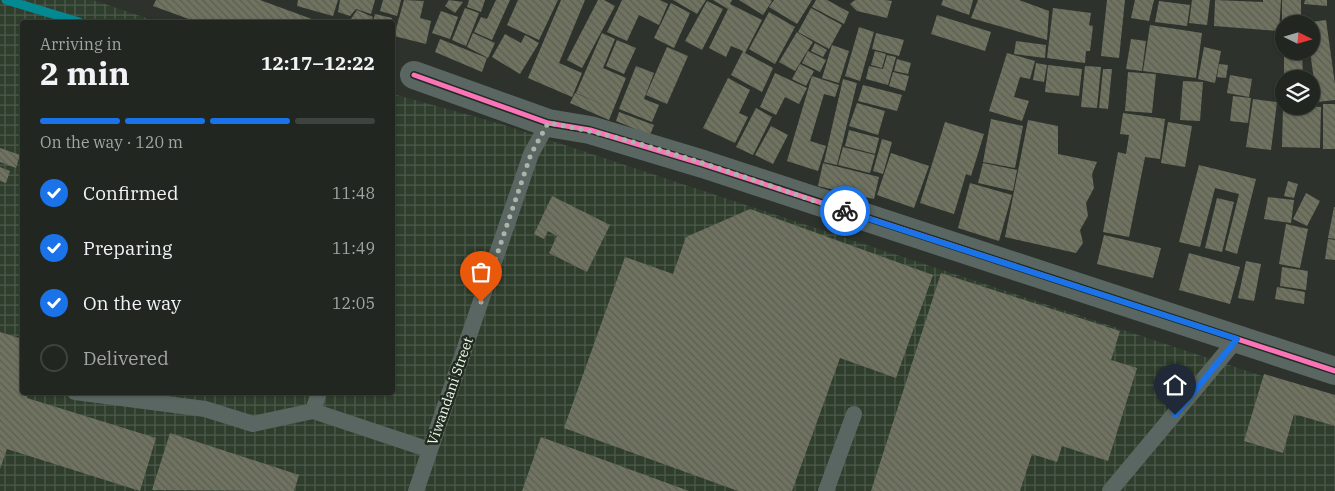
<!DOCTYPE html>
<meta charset="utf-8">
<style>
body{margin:0;font-family:"IBM Plex Serif",serif;background:#2a2e2a;color:#f1f3f6;height:100vh;display:flex;flex-direction:column;font-size:19px;white-space:nowrap}
*{box-sizing:border-box;margin:0}
p{font-size:16px;color:#a2a5a5}
.icon{flex:none;width:28px;height:28px;fill:none;stroke:currentColor;stroke-width:2;stroke-linecap:round;stroke-linejoin:round}
.map{position:relative;flex:1;overflow:hidden}
.side{position:absolute;left:20px;top:20px;width:375px;height:375px;display:flex;flex-direction:column;background:#222621;border-radius:5px;box-shadow:0 1px 4px #0004,0 0 0 1px #3f433f}
.side>*{flex:none}
.needle{width:32px;rotate:95deg}
.tools{position:absolute;left:1275px;top:15px;display:grid;gap:10px}
.tools a{display:grid;place-items:center;width:45px;height:45px;border-radius:50%;background:#222621;box-shadow:0 1px 4px #0004,0 0 0 1px #3f433f;font-size:25px}
.pin{position:absolute;display:grid;place-items:center;width:42px;height:42px;color:#fff;margin:-51px -21px;border-radius:50% 50% 50% 0;rotate:-45deg;box-shadow:0 0 5px #0007}
.pin .icon{rotate:45deg}
.courier{position:absolute;display:grid;place-items:center;width:50px;height:50px;margin:-25px;border:4px solid #1a73e8;border-radius:50%;background:#fff;color:#222;box-shadow:0 1px 6px #0007}
.summary em{font-style:normal;font-weight:800}
.summary div{display:flex;flex-direction:column-reverse}
.summary{display:flex;align-items:center;justify-content:space-between;height:85px;padding:0 20px}
h1{font-size:32px;font-weight:800;line-height:38px}
.bar{display:grid;grid-template-columns:repeat(4,1fr);gap:8px 5px;align-content:center;height:60px;padding:0 20px}
.bar i{height:6px;border-radius:4px;background:#3f433f}
.bar .on{background:#1a73e8}
.bar p{grid-column:span 4}
ol{padding:0 20px;list-style:none}
li{display:flex;align-items:center;gap:15px;height:55px}
li p{margin-inline-start:auto}
li .icon{padding:5px;border-radius:50%;background:#1a73e8;color:#fff;stroke-width:4}
li:last-child{color:#a2a5a5}
li i{width:28px;height:28px;border:2px solid #3f433f;border-radius:50%}
.map>svg:first-child{display:block}
</style>
<div class="map">
<svg width="1335" height="491" viewBox="0 0 1335 491">
<defs>
<pattern id="industrial-grid" width="8" height="8" patternUnits="userSpaceOnUse" patternTransform="scale(1.25)"><rect width="8" height="8" fill="#2f3d2d"/><path d="M0 4h8M4 0v8" fill="none" stroke="#4d5a4c"/></pattern>
<pattern id="building-back-hatch" width="6" height="6" patternUnits="userSpaceOnUse" patternTransform="scale(1.25)"><rect width="6" height="6" fill="#707360"/><path d="M-1 5l2 2M0 0l6 6M5-1l2 2" fill="none" stroke="#5c5e54"/></pattern>
</defs>
<rect width="100%" height="100%" fill="#2d332c"/>
<path fill="url(#industrial-grid)" d="M0 0H93L158 22H22V392H392L393 94 498 123 1335 400V491H0Z"/>
<g fill="none" stroke-linecap="round" stroke-linejoin="round">
<path stroke="#048993" stroke-width="9" d="M6 0 79 22"/>
</g>
<path fill="url(#building-back-hatch)" d="M156 0H260L320 22H197L153 6Z
M298 0H338L333 16 297 6Z
M340 0H375L371 14 356 9 350 16 338 12Z
M383 0H401L397 16 380 11Z
M404 0 424 1 420 18 431 21 426 44 394 36Z
M449 0 463 2 455 13 445 6Z
M469 0H485L481 12 467 7Z
M496 0H510L492 40 474 32 481 17 487 19Z
M518 0H558L539 40 507 25Z
M561 0H585L559 63 582 73 572 97 528 78Z
M598 0H604L615 6 582 68 567 60Z
M622 0H660L668 4 659 25 639 15 627 41 607 32Z
M673 0H706L697 14Z
M713 0H732L730 4 762 20 745 53 773 68 762 92 731 75 743 51 731 46 726 57 709 48 728 9Z
M739 0H770L772 1 763 15Z
M774 0H812L797 24 769 7Z
M816 0H827L849 12 844 24 812 7Z
M855 0H885L892 1 887 18 857 11 850 4Z
M943 0H973L969 15 941 5Z
M978 0H1019L1049 11 1047 40 971 18Z
M1107 0H1125L1119 58 1101 56Z
M1135 0H1154L1149 21 1131 18Z
M1192 0H1210L1207 25 1189 23Z
M1215 0 1263 2V0H1281L1279 31 1214 26Z
M1282 0H1301V24H1282Z
M1305 0H1327V6L1304 4Z
M707 1 723 9 702 50 685 41Z
M1159 1 1190 5 1187 26 1155 22Z
M671 3 690 13 674 48 654 38Z
M465 8 479 13 466 46 452 40Z
M811 8 842 25 829 49 798 32Z
M1053 8 1091 13 1089 25 1093 26 1090 51H1086L1085 63 1047 58Z
M357 10 373 17 371 22H349Z
M441 11 458 17 450 39 432 33Z
M769 12 795 27 775 64 749 49Z
M375 14 392 18 391 22H373Z
M937 15 991 32 985 51 931 34Z
M1326 20 1335 84V100L1317 102 1310 51 1311 24 1304 23Z
M1150 25 1202 33 1196 78 1143 71Z
M859 27 874 32 860 81 845 76Z
M797 32 813 42 795 71 779 62Z
M473 33 495 43 488 58 467 47Z
M602 33 615 39 603 68 626 78 609 120 570 103 575 93 606 106 576 93Z
M876 33 904 40 899 56 872 49Z
M505 34 521 43 525 35 539 43 520 74 492 57Z
M440 39 487 58 482 72 435 52Z
M1131 39 1146 41 1142 71 1126 69Z
M617 40 636 48 624 74 606 66Z
M1016 41 1046 45 1045 58 1014 54Z
M815 43 827 50 823 57 811 51Z
M832 45 849 51 839 83 822 78Z
M667 47 688 56 667 104 646 95Z
M1204 47 1221 51 1215 83 1198 79Z
M808 51 826 60 820 72 802 63Z
M875 51 886 54 882 68 871 65Z
M1284 51H1302L1303 79H1284Z
M1007 53 1035 61 1030 79 1020 77 1014 97 1029 101 1022 121 989 111Z
M887 55 896 57 888 85 866 79 869 66 883 69Z
M897 59 911 63 908 74 894 71Z
M1036 63 1047 65 1044 82 1033 80Z
M800 64 814 71 806 86 792 79Z
M1219 64 1228 65 1226 78 1217 77Z
M1048 65 1082 69 1079 96 1045 92Z
M636 66 654 73 644 99 659 105 652 122 619 109Z
M1085 66 1101 67 1097 108 1081 107Z
M1103 69H1112L1108 109 1099 108Z
M893 72 909 76 905 91 889 86Z
M1128 72 1156 74 1152 113 1125 111Z
M775 73 807 88 799 104 785 97 776 115 760 107Z
M1230 75 1252 79 1249 97 1227 93Z
M812 76 839 85 835 97 824 94 810 141 826 146 818 171 787 161Z
M728 78 750 90 739 113 748 117 735 143 703 128Z
M843 79 857 83 837 165 824 162Z
M1183 81 1203 82 1200 121 1180 120Z
M863 85 902 95 897 111 858 101Z
M1233 96 1251 98 1248 123 1230 121Z
M1253 99 1277 102 1271 150 1246 147Z
M857 103 885 111 878 135 849 126Z
M1323 104H1335V149H1323Z
M1283 106 1321 107 1320 148 1282 147Z
M756 108 772 117 753 155 736 147Z
M619 112 654 125 650 135 616 121Z
M1123 113 1165 119 1160 159 1145 157 1129 237 1103 232 1118 152 1126 154 1129 135 1120 134Z
M991 119 1023 126 1015 168 983 162Z
M1028 120 1058 126V154L1097 162 1092 174 1094 188 1086 203 1088 216 1080 230 1083 243 1076 253 1005 237Z
M945 122 984 134 971 176 966 174 954 214 920 203Z
M1168 122 1192 126 1185 167 1161 163Z
M771 126 788 135 773 164 755 155Z
M849 130 879 138 875 154 845 146Z
M882 139 892 142 883 174 873 171Z
M843 147 875 155 870 173 838 165Z
M0 148 20 155 16 168 0 162Z
M891 153 929 166 914 208 877 195Z
M823 163 879 177 874 199 818 186Z
M983 163 1017 170 1013 191 978 183Z
M1199 165 1256 179 1237 254 1225 250 1239 194 1215 188 1200 247 1179 242Z
M0 167 10 171 6 183 0 181Z
M1288 181 1298 184 1294 198 1284 196Z
M970 183 1012 195 999 241 958 228Z
M1306 193 1320 201 1307 226 1293 219Z
M552 196 610 225 587 272 549 253 557 236 548 231 544 239 534 234Z
M1268 197 1294 200 1291 223 1264 219Z
M1217 198 1234 202 1222 252 1205 248Z
M1334 207H1335V239L1328 238Z
M750 209 933 275 896 378 840 358 792 491H738L564 428 625 257 673 274 686 237Z
M1286 224 1308 229 1300 268 1279 264Z
M1104 235 1161 248 1153 278 1097 264Z
M1328 239 1335 240V260L1325 259Z
M1189 253 1240 267 1230 304 1179 290Z
M1246 261 1261 264 1254 301 1238 298Z
M1282 267 1308 271 1306 290 1280 286Z
M941 273 1120 331 1111 360 1137 368 1108 461 1062 446 1057 462 1032 454 1020 491H871Z
M1277 287 1305 292 1304 304 1275 299Z
M0 332 22 339V392H28L27 398 156 438 140 491 7 449 0 469Z
M1264 374 1335 395V426L1294 414 1283 453 1244 441Z
M170 433 299 475 294 491 152 490Z
M541 437 689 491H522Z"/>
<g fill="none" stroke-linecap="round" stroke-linejoin="round">
<path stroke="#5a6661" stroke-width="16" d="M75 392 205 409 253 424 313 411 430 450
M313 411 319 392
M416 491 531 154 548 123
M826 491 854 414
M1110 491 1237 339"/>
<path stroke="#5a6661" stroke-width="28" d="M414 75 548 123 590 130 703 164 1335 371"/>
<defs>
<path id="cycleway" d="M414 75 548 123 590 130 703 164 1335 371"/>
</defs>
<use href="#cycleway" stroke="#212c1f" stroke-width="8"/>
<use href="#cycleway" stroke="#fb73b8" stroke-width="5"/>
</g>
<g fill="none" stroke-linecap="round" stroke-linejoin="round">
<path stroke="#acb3ab" stroke-width="5" stroke-dasharray="0 9" d="M481 302 531 154 548 123C649 140 747 179 845 211"/>
<path stroke="#1a73e8" stroke-width="6" d="M845 211 1237 339 1175 415"/>
</g>
<g text-anchor="middle" stroke-width="5" stroke-linejoin="round" paint-order="stroke">
<g font-size="14" fill="#f0f8ef" stroke="#212c1f">
<text transform="translate(450 391) rotate(-71)" y="5">Viwandani Street</text>
</g>
</g>
</svg>
<div class="tools">
<a><svg class="needle" viewBox="-14 -14 28 28"><path d="M0-13l5 13h-10z" fill="#e53935"/><path d="M0 13l5-13h-10z" fill="#a2a5a5"/></svg></a>
<a><svg class="icon" aria-label="layers" viewBox="0 0 24 24"><path d="M12 4l9 5-9 5-9-5zM3 14l9 5 9-5"/></svg></a>
</div>
<div class="pin" style="left:481px;top:302px;background:#ea580c"><svg class="icon" aria-label="bag" viewBox="0 0 24 24"><path d="M5 8h14l-1 12H6zM9 8a3 3 0 0 1 6 0"/></svg></div>
<div class="pin" style="left:1175px;top:415px;background:#1f2937"><svg class="icon" aria-label="home" viewBox="0 0 24 24"><path d="M3 11l9-7 9 7M6 9v11h12V9"/></svg></div>
<div class="courier" style="left:845px;top:211px"><svg class="icon" aria-label="bike" viewBox="0 0 24 24"><circle cx="6" cy="16" r="4"/><circle cx="18" cy="16" r="4"/><path d="M6 16l4-8h5l3 8M10 8l3 8H6M13 5h3"/></svg></div>
<section class="side">
<div class="summary"><div><h1>2 min</h1><p>Arriving in</p></div><em>12:17–12:22</em></div>
<div class="bar"><i class="on"></i><i class="on"></i><i class="on"></i><i></i><p>On the way · 120 m</p></div>
<ol>
<li><svg class="icon" aria-label="check" viewBox="0 0 24 24"><path d="M5 12l5 5 9-10"/></svg>Confirmed<p>11:48</p></li>
<li><svg class="icon" aria-label="check" viewBox="0 0 24 24"><path d="M5 12l5 5 9-10"/></svg>Preparing<p>11:49</p></li>
<li><svg class="icon" aria-label="check" viewBox="0 0 24 24"><path d="M5 12l5 5 9-10"/></svg>On the way<p>12:05</p></li>
<li><i></i>Delivered</li>
</ol>
</section>
</div>
